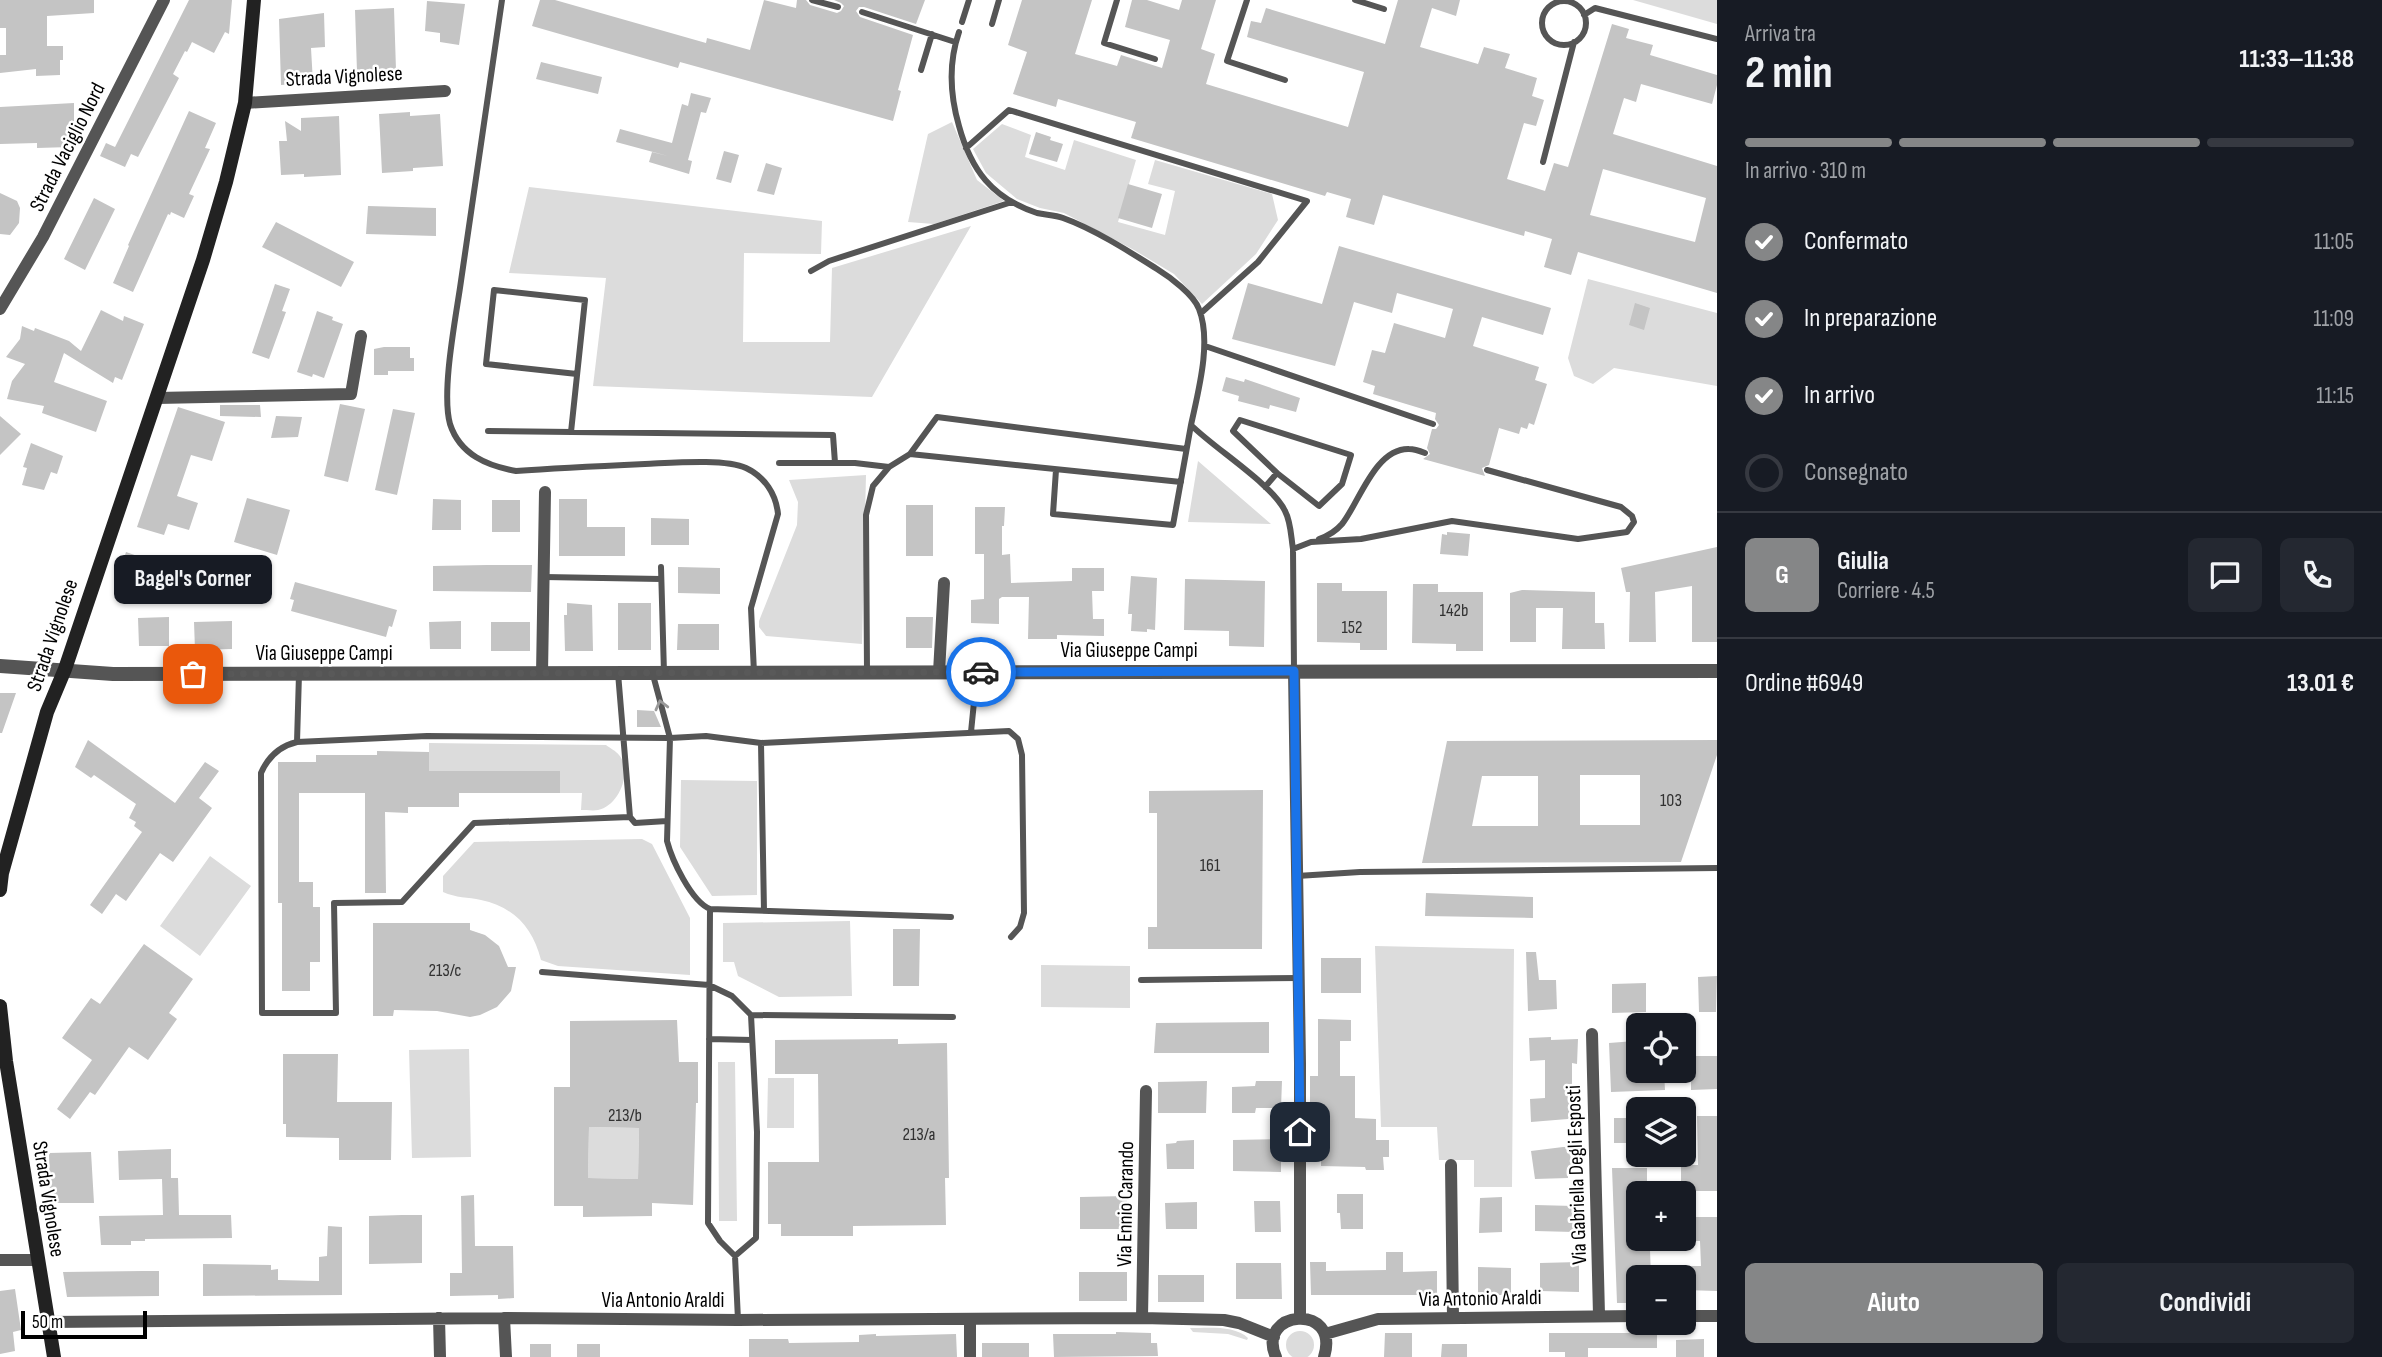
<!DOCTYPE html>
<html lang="it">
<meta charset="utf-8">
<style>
body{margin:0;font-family:"Sofia Sans Condensed",sans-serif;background:#242831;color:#f1f3f6;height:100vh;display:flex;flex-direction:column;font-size:26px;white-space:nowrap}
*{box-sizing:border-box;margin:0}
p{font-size:23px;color:#9ea1a6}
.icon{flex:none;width:38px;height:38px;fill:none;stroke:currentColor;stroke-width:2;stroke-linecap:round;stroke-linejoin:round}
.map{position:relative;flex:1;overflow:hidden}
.sheet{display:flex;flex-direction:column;background:#171b24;width:665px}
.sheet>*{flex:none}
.fabs{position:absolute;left:1626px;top:1013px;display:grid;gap:14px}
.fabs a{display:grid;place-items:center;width:70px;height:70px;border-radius:10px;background:#171b24;box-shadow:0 2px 5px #0004;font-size:35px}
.scale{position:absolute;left:21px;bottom:18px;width:126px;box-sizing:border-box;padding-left:7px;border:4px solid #000;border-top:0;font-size:19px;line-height:24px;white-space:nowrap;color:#000;-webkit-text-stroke:5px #fff;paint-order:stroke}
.pin{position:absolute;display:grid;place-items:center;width:60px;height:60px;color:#fff;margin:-30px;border-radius:14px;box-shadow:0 4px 10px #0006}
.courier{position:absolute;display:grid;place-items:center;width:70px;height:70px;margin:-35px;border:5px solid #1a73e8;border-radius:50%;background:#fff;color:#222;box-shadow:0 2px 9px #0007}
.bubble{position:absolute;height:49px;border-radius:10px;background:#171b24;box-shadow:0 2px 5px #0004;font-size:23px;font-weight:700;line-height:49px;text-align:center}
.headline em{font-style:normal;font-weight:700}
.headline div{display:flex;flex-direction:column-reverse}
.headline{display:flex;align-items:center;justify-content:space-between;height:119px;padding:0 28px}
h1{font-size:46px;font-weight:700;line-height:52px}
.bar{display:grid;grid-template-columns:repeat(4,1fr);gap:10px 7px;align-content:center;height:84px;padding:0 28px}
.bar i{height:9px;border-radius:5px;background:#363941}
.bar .on{background:#858687}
.bar p{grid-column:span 4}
.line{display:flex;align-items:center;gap:18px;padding:0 28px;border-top:2px solid #363941}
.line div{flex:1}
.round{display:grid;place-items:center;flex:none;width:74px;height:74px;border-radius:10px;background:#242831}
ol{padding:0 28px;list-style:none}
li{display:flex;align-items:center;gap:21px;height:77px}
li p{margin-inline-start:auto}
li .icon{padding:7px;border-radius:50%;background:#858687;color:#fff;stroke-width:4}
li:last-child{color:#9ea1a6}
li i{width:38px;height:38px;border:4px solid #363941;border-radius:50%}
.primary-button{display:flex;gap:14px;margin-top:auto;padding:14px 28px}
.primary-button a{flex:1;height:80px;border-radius:10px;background:#858687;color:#fff;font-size:28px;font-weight:700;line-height:80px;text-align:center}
.primary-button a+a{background:#242831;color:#f1f3f6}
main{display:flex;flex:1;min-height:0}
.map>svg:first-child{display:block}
</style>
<main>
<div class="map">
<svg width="1717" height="1357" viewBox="0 0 1717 1357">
<rect width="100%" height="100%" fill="#fff"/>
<path fill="#dcdcdc" d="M1633 0H1717V24Z
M952 122 977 180 1004 201 934 224 908 222 928 134Z
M1002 124 1031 135 1025 157 1065 170 1074 140 1136 160 1118 222 1165 235 1175 191 1148 184 1155 160 1272 194 1278 220 1256 254 1202 304 1174 274 1134 250 1064 213 1040 208 1017 199 986 173 973 149Z
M529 187 822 221 821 254 744 253 743 342H830L832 268 971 226 872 397 593 386 606 278 509 273Z
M1588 279 1717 313V386L1614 368 1593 384 1574 376 1568 358Z
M1198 461 1271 524 1188 522Z
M866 475 862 644 766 636 759 627V621L797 525 798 502 789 480Z
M429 743 606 745C610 748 616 751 619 755 633 771 619 806 598 810 594 811 586 810 581 810L582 793H560V771H429Z
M681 780 757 781V895L712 896 680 847Z
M642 839 652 844 690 918V975L558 966 541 960C533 928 514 907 481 900 468 897 456 898 443 892V876L474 842Z
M210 856 251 886 200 956 160 926Z
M850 921 852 996 779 997 738 976 734 962H723V923Z
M1375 946 1514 949 1512 1187H1474V1160H1439L1437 1127H1381Z
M1041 965 1130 966V1008L1041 1007Z
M469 1049 471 1157 412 1158 409 1050Z
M718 1062H735L737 1221H719Z
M768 1078H794V1128H767Z
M589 1127 639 1128 638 1179 588 1178Z
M1190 1328C1208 1328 1235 1325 1248 1338L1247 1340 1228 1334 1193 1332Z
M1286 1345a14 14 0 1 1 28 0a14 14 0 1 1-28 0Z"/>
<path fill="#c4c4c4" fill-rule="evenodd" d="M0 0H94V13L47 16V46H63V60H60V75L36 76V69L0 73V55H6V28H0Z
M189 0H232L229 34 225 32 214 53 192 42 187 52 185 51 173 74 179 78 138 157 131 154 125 167 100 156 106 143 115 147Z
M540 0H555L706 43 707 38 750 50 764 0 796 8 797 0H806L810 5 837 13 841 11 844 6 841 3 834 0H925L916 24 864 7H859L856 11 860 17 913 35 898 90 901 91 893 121 680 62 678 68 532 26Z
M1022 0H1092L1075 54 1117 66 1121 55 1162 68 1170 40 1125 27 1132 0H1147L1179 10 1182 0H1216L1201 49 1215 54 1206 84 1348 127 1364 72 1247 37 1251 21 1261 23 1266 8 1385 44 1398 0H1460L1456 16 1432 8 1420 47 1478 64 1484 47 1510 54 1505 68 1537 78 1532 96 1544 100 1536 126 1524 123 1507 179 1545 191 1554 163 1568 167 1612 24 1629 29 1626 38 1653 45 1650 55 1717 75V85L1712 104 1641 84 1636 102 1624 98 1613 134 1717 166V293L1578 252 1571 275 1561 272 1544 267 1552 239 1525 231 1524 236 1383 195 1374 225 1346 217 1351 199 1327 192 1325 196 1131 138 1136 122 1058 99 1056 107 1013 94 1027 52 1008 45ZM1603 169 1706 198 1695 242 1590 215Z
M427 1 465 4 459 45 440 42V33L425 31Z
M394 8 396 70 357 72 355 10Z
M324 13 325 47 311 48 313 83 281 85 279 19Z
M541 62 602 77 598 94 536 79Z
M691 93 711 98 706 113 701 112 688 160 692 161 689 174 649 162 652 152 668 156 616 142 620 129 672 143 682 104 688 106Z
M74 103V126H71L70 147 37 148V143L0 144V107Z
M189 111 216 123 205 148 210 149 189 194 194 196 184 218 171 212 170 215 168 214 133 292 113 283 129 246 128 245Z
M410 112V116L440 114 443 166 413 168V171L382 173 379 114Z
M339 116 341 175 304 177V174L281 175 279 141H287L285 121 301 131V118Z
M1036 132 1051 137 1050 140 1063 144 1057 162 1029 154Z
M724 151 739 155 731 183 716 179Z
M766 163 782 168 774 195 757 191Z
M1128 184 1162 194 1152 228 1118 218Z
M0 193 17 201 20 208 19 223 10 235 0 234Z
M94 198 115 209 85 270 64 259Z
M368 206 436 208V236L366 234Z
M276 222 354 262 341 287 262 247Z
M1339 246 1551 308 1543 335 1482 317 1473 346 1539 367 1535 380 1547 384 1534 425 1529 423 1527 429 1521 427 1519 434 1499 428 1489 465 1482 468 1485 476 1423 459 1430 454 1427 448 1432 429H1436L1439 425 1435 419 1436 413 1373 394 1375 386 1363 382 1372 350 1385 353 1394 323 1445 338 1453 309 1397 293 1392 313 1354 302 1335 366 1232 339 1248 283 1322 304Z
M275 284 290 289 282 311 286 312 269 359 252 353Z
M1635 303 1650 308 1644 330 1629 325Z
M101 310 123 321 124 316 144 324 122 380 115 377 113 383 64 353 54 382 107 401 96 432 42 413 44 406 7 399 12 381 25 364 6 357 20 339 22 326 34 331 35 328 69 341 81 351Z
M317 311 333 317 332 320 343 324 324 378 313 374 312 377 297 372Z
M384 347H410V358H414V371H388V375H374V349Z
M1226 377 1244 382 1245 379 1300 398 1296 412 1270 405 1269 409 1238 401 1239 396 1222 391Z
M340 404 365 409 348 482 324 476Z
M220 405H260L261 417 220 416Z
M178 407 225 422 212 461 191 455 177 496 198 503 189 530 168 524 164 535 137 527Z
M393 409 415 413 397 495 375 490Z
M0 416 21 434 0 455Z
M276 416 302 417 298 437 271 438Z
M31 443 63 456 57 474 51 472 44 490 22 485 27 468 23 467Z
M247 498 290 510 277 555 234 542Z
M433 499 461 500V530H432Z
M559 499H587V527H625V556H559Z
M492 500H520V532H492Z
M906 505H933V556H906Z
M975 507H1005L1004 526H1002V555L1010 554 1011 583 1072 581V568H1104V591H1092L1093 619H1104V636L1057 635V639H1028L1029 597H1002L999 599V624L971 623V600L984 599V554H975Z
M651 518 689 519V545H651Z
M1447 532 1470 534 1468 556 1440 554 1442 534 1447 535Z
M1717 547V642H1692V586L1655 592 1656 642H1629L1630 592H1626L1621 568Z
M126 552 189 574 190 570 216 577 215 582 234 588 230 604 161 585 157 599 116 584Z
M487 565H532L531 592 433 591V566Z
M678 567 720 568V594L678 593Z
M1131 576 1157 578 1155 630 1147 629V632L1131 631 1132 614H1128Z
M1185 579 1265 581 1264 647 1229 646V631L1184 630Z
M295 582 397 610 392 627 389 626 386 637 291 611 294 600 290 599Z
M1317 583H1342V591H1387V650H1360V643L1317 642Z
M1413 584H1438V592H1483V651H1456V644L1412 643Z
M1522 590 1595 592V623H1604L1605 649H1562L1563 608H1536V642H1510V593Z
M567 603 592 605 593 651H565L564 615H567Z
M618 603H651V650H618Z
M169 617V646H139L138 618Z
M906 617H933L932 648H906Z
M232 621V649L195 650 194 622Z
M461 621V649H430L429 622Z
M491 622H530V651H491Z
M678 624H719V650H677Z
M0 693H16L2 733H0Z
M637 710 654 711 661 727H637Z
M88 740 175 803 205 762 219 771 199 798 212 808 173 862 160 853 126 901 116 894 102 914 90 905 142 832 134 826 136 822 129 818 136 804 94 775 91 778 75 767Z
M1717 740V755L1681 862 1422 863 1447 741ZM1580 775H1640V825H1580ZM1482 776H1538V826H1472Z
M377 751 429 752V771H560V793H459V807H408V813L385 812 386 893H365V793H299V882H313V907H320V962H310V991H282V903H278V762H316V755H377Z
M1263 790 1262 949H1148V927H1157V813H1149V791Z
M1426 893 1533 897V918L1425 916Z
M373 923H470V930L485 935 499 946 508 967H516L511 991 497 1007 480 1015 470 1017 437 1011 394 1010 393 1016H373Z
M893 929H920L919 986H893Z
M144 944 193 979 169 1013 177 1019 148 1060 129 1047 95 1095 90 1092 70 1119 57 1109 92 1060 62 1038 91 998 100 1004Z
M1526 952H1536L1539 980H1556L1557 1009 1528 1011Z
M1321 958H1361V993H1321Z
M1717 976 1716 1012H1699L1698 977Z
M1646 983V1012L1612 1013V984Z
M1318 1019 1351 1020V1041H1340V1076H1355V1118L1376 1119V1140H1389V1157H1383L1384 1170H1366L1365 1167 1321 1166V1149H1324V1115H1310V1076H1318Z
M677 1020 679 1062H698V1103H696L693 1205 652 1203V1216L583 1217V1206H554V1087H570V1021ZM589 1127 639 1128 638 1179 588 1178Z
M1269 1022V1053H1154L1156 1023Z
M1551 1037V1040L1578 1039 1577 1064 1572 1063V1093H1578L1580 1118 1531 1122 1530 1099 1545 1098V1060L1530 1061 1529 1038Z
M898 1039V1044L947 1043 949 1178H945L946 1225 853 1226V1236H781V1224H768V1162H819L818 1074H775V1040Z
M1635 1041 1636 1064H1638V1071H1664L1665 1090 1611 1092 1609 1043Z
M283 1054H338L337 1102H392L391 1160H339V1138L286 1137V1124H283Z
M1691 1056H1717V1089L1691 1090Z
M1207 1081 1206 1113H1158V1082Z
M1256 1081H1282L1281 1108H1256L1255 1113H1232V1087L1255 1086Z
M1697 1116H1717V1191H1681V1165H1698Z
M1614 1118H1638V1143H1614Z
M1281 1139V1172L1233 1171V1140Z
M1194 1140V1169H1167L1166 1144 1176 1143 1177 1141Z
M1563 1147H1570L1571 1166H1568V1178L1535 1179 1531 1151Z
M171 1149V1178H178L179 1215H231L232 1238 145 1239V1241H131V1245H101L99 1216 163 1215 162 1179 119 1180 118 1151Z
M91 1152 94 1203H50L49 1153Z
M1612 1168H1647V1193H1638V1251L1650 1250 1651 1278H1638V1303H1617Z
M1337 1194H1363V1229H1341L1340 1213H1337Z
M474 1195 475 1246H513L514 1298 498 1299V1295L450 1296V1273H462L461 1196Z
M1127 1196V1229H1080V1197Z
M1502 1197V1232L1479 1233 1480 1198Z
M1254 1201H1280L1281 1232H1255Z
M1197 1202V1229H1166L1165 1203Z
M1535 1205 1574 1206V1232L1535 1231Z
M402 1215H422V1263L369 1264V1216Z
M1684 1217H1717V1291L1684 1290V1266H1701L1700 1241H1684Z
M328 1226 342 1227V1295L203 1296V1264L271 1265V1270L278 1269V1280L319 1281V1257L327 1256Z
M1386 1252H1403V1272L1437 1271V1295H1311L1310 1262H1326V1271L1386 1270Z
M1579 1262V1292L1540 1291V1263Z
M1236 1263H1281L1282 1299H1236Z
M1478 1267 1511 1268V1295H1478Z
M143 1271H159V1296L67 1297 63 1272Z
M1079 1272H1127V1301H1079Z
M1158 1275H1204V1302H1158Z
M15 1289 21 1330 13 1332 15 1351 0 1354V1291Z
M1116 1332 1151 1333V1343H1157L1158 1356 1054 1357 1053 1334H1116Z
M1385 1333H1412V1357H1384Z
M1549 1333H1657V1348H1588V1357H1565V1352H1549Z
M876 1334V1336L956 1334 957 1357H749V1339H788L789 1343 859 1342V1335Z
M1704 1339V1357H1676V1340Z
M982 1343H1029V1357H982Z
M530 1344H551V1357H530Z
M577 1344H600V1357H577Z
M1442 1344H1467V1357H1441Z"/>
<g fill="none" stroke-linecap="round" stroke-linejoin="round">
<path stroke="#555" stroke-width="6" d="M502 0C488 94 475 187 461 281 456 317 441 391 450 424 460 455 488 466 516 471 559 468 602 466 645 464 670 463 725 458 746 468 765 477 776 494 778 514L751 608 754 673
M812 0 838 7
M1117 0 1104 43 1155 59
M1247 0 1227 61 1285 80
M1355 0 1384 9
M1542 23a22 22 0 1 1 44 0a22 22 0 1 1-44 0Z
M862 12 955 42
M1584 15 1595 8 1717 39
M962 22 969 0
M992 24 999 0
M959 32C948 64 950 95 959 126 971 170 992 198 1037 213 1046 215 1055 215 1063 218 1094 229 1130 252 1157 269 1170 277 1194 295 1199 309 1212 342 1198 392 1191 425 1215 449 1272 484 1285 511 1291 522 1291 537 1293 549
M921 70 932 34
M966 148 1009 110 1307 201 1258 262 1201 313
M1543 162 1574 42
M811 271 829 261 1012 202
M1205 346 1433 424
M1240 420 1351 455 1342 484 1319 506 1277 473 1233 431Z
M488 431 833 435 835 463
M571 432 585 300 494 290 486 364 577 374
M910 454 1181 482
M779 463H855L889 467
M1056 470 1053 514 1173 525 1191 425
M1265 487 1277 473
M1319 539C1328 536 1336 531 1342 524 1359 503 1375 448 1409 449 1414 449 1420 451 1425 453
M661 567 664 673
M544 577 661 579
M1294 671 1293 549 1311 542 1361 539 1452 521 1578 539 1627 532 1634 522 1632 516 1621 507 1487 470
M867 672 866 515 873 486 889 467 910 454 937 417 1186 449
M618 673 630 817
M653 675 670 738 667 841C672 860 691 901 710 909L951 917
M971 732 977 672
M297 742 299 674
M761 743 764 911
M667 821 635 823 630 817 474 823 402 902 334 903 336 1013H262L261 773C268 757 280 746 297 742L427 736 670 738 706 736 761 743 1009 731 1018 739 1022 755 1024 913 1020 927 1011 937
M1297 876 1360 872 1717 868
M710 909 708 1223 720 1241 735 1256 738 1320
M542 972 709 985 732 996 751 1015 757 1132 756 1238 735 1256
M1141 980 1298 978
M751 1015 953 1017
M709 1039 752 1040"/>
<path stroke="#555" stroke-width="12" d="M245 103 445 91
M0 309 43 237 164 0
M157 398 351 394 361 336
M1294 671 1300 1063V1317
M939 672 944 583
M542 674 545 492
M1592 1034 1599 1315
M1451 1165 1453 1318
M0 1260H38
M1684 1316H1717
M439 1318 440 1357
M504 1318 506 1357
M1142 1318 1146 1091
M970 1319V1357
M48 1322 504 1318 738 1320 1142 1318 1224 1320 1239 1323 1274 1337
M1325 1334 1378 1319 1638 1316
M1276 1357C1255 1310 1341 1302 1324 1357"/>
<path stroke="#555" stroke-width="14" d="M0 666 113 674 1717 671"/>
<path stroke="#222" stroke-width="14" d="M0 890 2 873 47 712 65 669 203 260 226 182 245 103 254 0
M0 1006 6 1061 54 1357"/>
</g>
<defs><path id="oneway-chevron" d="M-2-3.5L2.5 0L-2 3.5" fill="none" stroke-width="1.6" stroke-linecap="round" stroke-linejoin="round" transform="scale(1.75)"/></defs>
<use stroke="#999" href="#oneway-chevron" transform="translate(661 705) rotate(-104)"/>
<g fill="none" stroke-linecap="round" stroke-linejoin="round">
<path stroke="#595959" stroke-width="7" stroke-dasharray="0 12.6" d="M193 674 981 672"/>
<path stroke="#1a73e8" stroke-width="9" d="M981 672 1294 671 1300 1132"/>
</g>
<g text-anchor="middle" stroke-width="5" stroke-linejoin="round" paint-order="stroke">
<g font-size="18" fill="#313131">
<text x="1454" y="616">142b</text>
<text x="1352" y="633">152</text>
<text x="1671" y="806">103</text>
<text x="1210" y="871">161</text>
<text x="445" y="976">213/c</text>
<text x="625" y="1121">213/b</text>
<text x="919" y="1140">213/a</text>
</g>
<g font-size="21" fill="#000" stroke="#fff">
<text transform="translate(344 76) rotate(-3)" y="7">Strada Vignolese</text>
<text transform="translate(67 147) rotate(-63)" y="7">Strada Vaciglio Nord</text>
<text transform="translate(52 635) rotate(-71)" y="7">Strada Vignolese</text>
<text x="1129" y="657">Via Giuseppe Campi</text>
<text x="324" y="660">Via Giuseppe Campi</text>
<text transform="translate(1576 1175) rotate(-92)" y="7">Via Gabriella Degli Esposti</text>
<text transform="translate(49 1199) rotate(81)" y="7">Strada Vignolese</text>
<text transform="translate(1125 1204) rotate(-89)" y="7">Via Ennio Carando</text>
<text transform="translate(1480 1298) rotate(-1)" y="7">Via Antonio Araldi</text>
<text x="663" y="1307">Via Antonio Araldi</text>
</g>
</g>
</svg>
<div class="fabs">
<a><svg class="icon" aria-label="locate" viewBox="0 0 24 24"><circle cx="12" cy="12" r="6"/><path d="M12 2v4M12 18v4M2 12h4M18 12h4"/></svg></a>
<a><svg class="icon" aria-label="layers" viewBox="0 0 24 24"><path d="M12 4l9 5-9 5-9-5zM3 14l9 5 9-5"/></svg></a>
<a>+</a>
<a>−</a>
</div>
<div class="scale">50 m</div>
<div class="pin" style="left:193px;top:674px;background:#ea580c"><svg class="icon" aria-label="bag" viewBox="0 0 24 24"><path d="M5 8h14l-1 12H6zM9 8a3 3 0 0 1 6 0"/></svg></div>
<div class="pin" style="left:1300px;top:1132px;background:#1f2937"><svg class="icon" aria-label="home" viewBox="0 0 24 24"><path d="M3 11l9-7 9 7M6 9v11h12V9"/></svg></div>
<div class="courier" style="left:981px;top:672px"><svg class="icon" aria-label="car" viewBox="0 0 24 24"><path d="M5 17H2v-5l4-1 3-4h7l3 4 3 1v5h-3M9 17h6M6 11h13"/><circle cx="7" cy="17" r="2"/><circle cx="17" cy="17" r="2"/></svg></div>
<div class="bubble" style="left:114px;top:555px;width:158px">Bagel's Corner</div>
</div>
<section class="sheet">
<div class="headline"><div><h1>2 min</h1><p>Arriva tra</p></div><em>11:33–11:38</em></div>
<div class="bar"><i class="on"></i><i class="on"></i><i class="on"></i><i></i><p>In arrivo · 310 m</p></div>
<ol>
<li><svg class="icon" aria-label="check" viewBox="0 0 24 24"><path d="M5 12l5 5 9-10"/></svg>Confermato<p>11:05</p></li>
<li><svg class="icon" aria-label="check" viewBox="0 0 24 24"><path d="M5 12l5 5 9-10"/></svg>In preparazione<p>11:09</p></li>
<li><svg class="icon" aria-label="check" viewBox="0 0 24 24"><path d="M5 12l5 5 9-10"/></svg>In arrivo<p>11:15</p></li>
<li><i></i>Consegnato</li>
</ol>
<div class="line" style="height:126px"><b class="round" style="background:#858687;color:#fff">G</b><div><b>Giulia</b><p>Corriere · 4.5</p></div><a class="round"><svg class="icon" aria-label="chat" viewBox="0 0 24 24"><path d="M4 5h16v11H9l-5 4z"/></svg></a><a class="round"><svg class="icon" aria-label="phone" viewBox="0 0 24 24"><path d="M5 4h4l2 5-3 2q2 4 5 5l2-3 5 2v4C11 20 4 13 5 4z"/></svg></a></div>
<div class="line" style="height:91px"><div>Ordine #6949</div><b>13.01 €</b></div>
<div class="primary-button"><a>Aiuto</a><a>Condividi</a></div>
</section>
</main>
